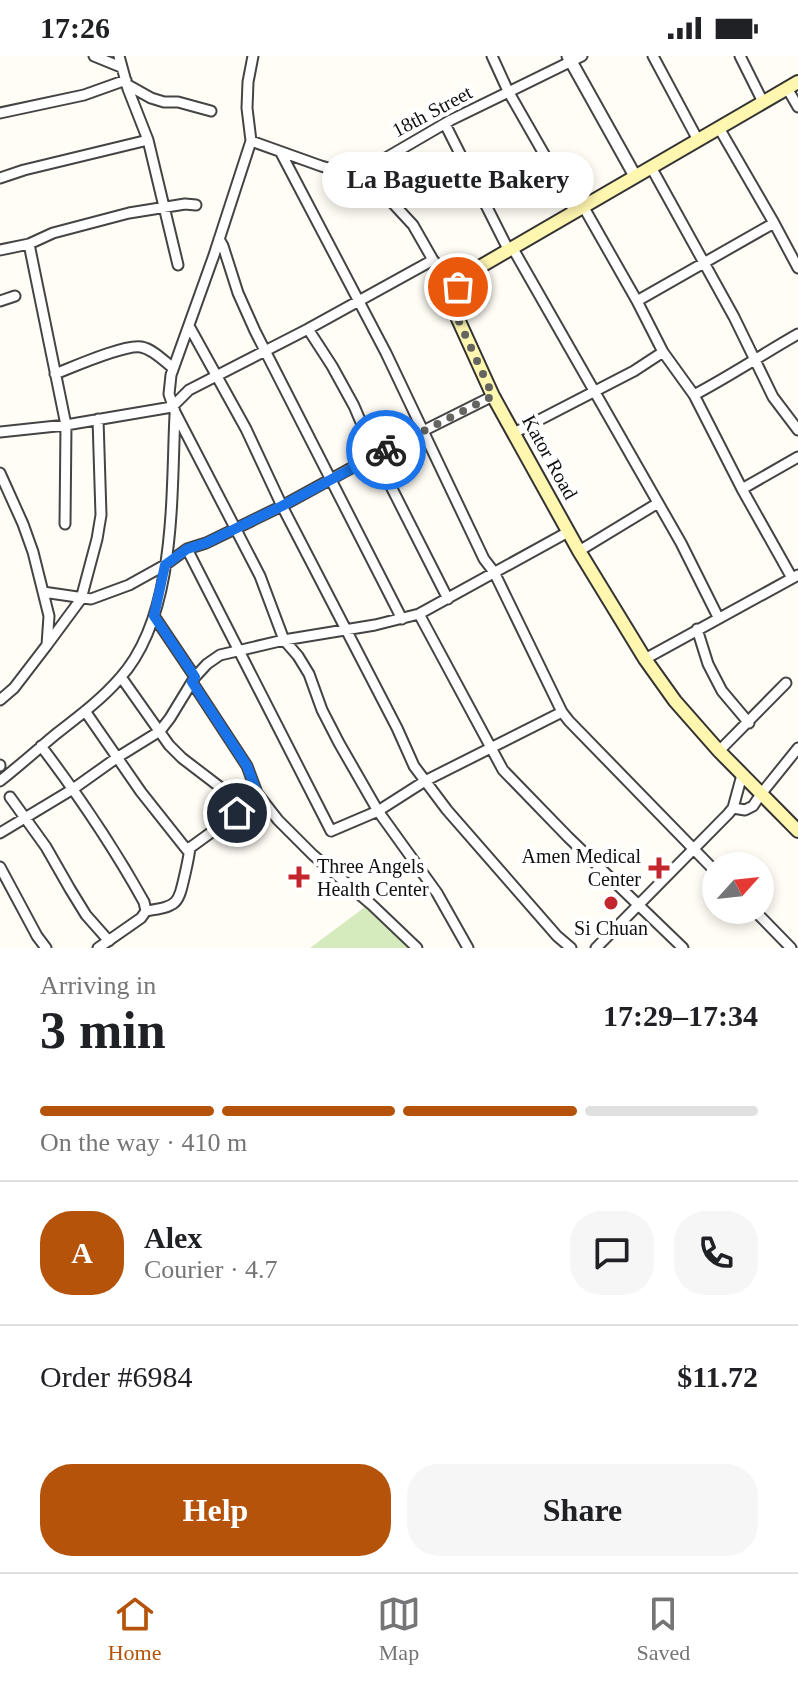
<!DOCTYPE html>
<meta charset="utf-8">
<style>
body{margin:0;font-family:Georgia,serif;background:#f6f6f6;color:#202124;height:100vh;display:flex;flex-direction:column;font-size:30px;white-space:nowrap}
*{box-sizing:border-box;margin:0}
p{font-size:26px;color:#757577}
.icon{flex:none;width:44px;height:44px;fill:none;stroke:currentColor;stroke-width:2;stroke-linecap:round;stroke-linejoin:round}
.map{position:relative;height:892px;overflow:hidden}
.panel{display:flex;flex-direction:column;background:#fff;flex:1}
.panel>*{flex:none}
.needle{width:52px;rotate:63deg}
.tools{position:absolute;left:702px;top:796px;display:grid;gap:16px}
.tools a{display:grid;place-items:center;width:72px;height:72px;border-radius:50%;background:#fff;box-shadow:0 4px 12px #0003;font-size:40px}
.pin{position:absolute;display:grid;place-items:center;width:68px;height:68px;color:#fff;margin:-34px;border:4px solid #fff;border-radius:50%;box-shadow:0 2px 8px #0007}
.courier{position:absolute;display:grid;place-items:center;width:80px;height:80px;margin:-40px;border:6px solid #1a73e8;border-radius:50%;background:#fff;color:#222;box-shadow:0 2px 10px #0007}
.bubble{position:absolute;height:56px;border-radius:28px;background:#fff;box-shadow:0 4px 12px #0003;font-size:26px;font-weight:600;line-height:56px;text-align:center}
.overview em{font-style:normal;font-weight:600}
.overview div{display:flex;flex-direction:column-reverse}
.overview{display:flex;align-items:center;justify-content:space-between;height:136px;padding:0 40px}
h1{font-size:52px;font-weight:600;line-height:60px}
.bar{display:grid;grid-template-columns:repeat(4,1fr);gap:12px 8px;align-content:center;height:96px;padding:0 40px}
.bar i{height:10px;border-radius:6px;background:#e0e0e0}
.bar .current{background:#b45309}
.bar p{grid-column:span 4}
.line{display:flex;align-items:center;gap:20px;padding:0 40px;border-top:2px solid #e0e0e0}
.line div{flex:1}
.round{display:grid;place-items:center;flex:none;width:84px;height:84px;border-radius:32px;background:#f6f6f6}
.action{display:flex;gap:16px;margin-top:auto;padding:16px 40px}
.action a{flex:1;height:92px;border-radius:32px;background:#b45309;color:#fff;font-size:32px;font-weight:600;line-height:92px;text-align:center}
.action a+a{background:#f6f6f6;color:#202124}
.status{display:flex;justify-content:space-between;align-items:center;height:56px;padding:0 40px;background:#fff;direction:ltr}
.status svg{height:22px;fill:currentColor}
.menu{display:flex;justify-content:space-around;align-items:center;height:112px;border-top:2px solid #e0e0e0;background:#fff;font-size:22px;color:#757577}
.menu a{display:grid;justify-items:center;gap:4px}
.menu .current{color:#b45309}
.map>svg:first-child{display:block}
</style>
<div class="status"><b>17:26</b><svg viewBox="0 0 49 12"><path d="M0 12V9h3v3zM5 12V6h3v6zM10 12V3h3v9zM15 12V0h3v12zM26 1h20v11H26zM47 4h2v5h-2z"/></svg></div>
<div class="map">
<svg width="798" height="892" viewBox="0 0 798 892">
<rect width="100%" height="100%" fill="#fffdf5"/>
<path fill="#d5ebbd" d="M365 851 409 892H310Z"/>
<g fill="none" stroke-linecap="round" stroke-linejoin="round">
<defs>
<path id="minor" d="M94 0 121 11
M119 0 128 33 148 84 178 209
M253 0 248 26 247 52 251 85 214 199 171 319 169 338 175 356 260 520 284 584 298 600 309 618 322 654 339 687 378 755 437 837 468 892
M492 0 508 35 544 98 574 155
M653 0 698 84
M740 0 763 46
M126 28 151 42 164 46H178L211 55
M787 32 798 51
M0 57 84 39 126 24
M445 68 508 193
M719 72 774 167 798 212
M251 85 321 110 345 117H353L372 110 451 64 582 0
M281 97 386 297 484 503 494 516 562 656 569 665 716 816
M651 111 734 261 773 341 798 374
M363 115 413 169 433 204 458 231
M0 122 24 114 148 84
M583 150 637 245 663 296 694 339 742 433 792 522
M219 183 223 190 238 237 255 275 402 563
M29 188 66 369 65 468
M512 191 681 487 718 561
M0 194 29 188 53 177 129 157 185 148 196 149
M0 245 15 240
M637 245 774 167
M189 270 246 373 282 450 397 672 414 710 447 754 557 880 571 892
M308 273 332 310 354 350 375 399 448 543
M55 318C73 311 125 288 141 291 153 293 164 305 173 312
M694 339C730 320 763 298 798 278
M0 376 66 369 172 351 189 334 308 273 433 204
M514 377 634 315 663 296
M0 417 23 468 33 496 49 560 47 589 14 632 0 644
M742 433 798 401
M187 493 331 775 378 755 425 725 562 656
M579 495 658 447
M43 536 91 543 129 529 165 509 187 493 206 487 282 450 375 399 493 340
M419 558 503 714 568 781 683 892
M154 560 195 621
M697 573 708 608 722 635 749 667
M47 589 81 543 97 483 101 459 98 363
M645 603 798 519
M121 621 169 689 182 702 246 751 257 737
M192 626 247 710 257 737 278 764 313 799 372 849 417 892
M85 655 141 736 187 794 246 751
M41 690C79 740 114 792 144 846L146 855 141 862 98 892
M719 695 786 627
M0 709V710
M0 725C19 710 37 694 56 678 78 661 102 643 120 622 177 559 171 438 175 359
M10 741 46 791 70 833 86 859 109 885
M733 752 745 754 753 750 761 738 798 692
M0 777 73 733 118 701 160 675 170 662 195 621 207 608 220 599 284 584 375 569 419 558 568 476
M0 811 37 880 46 892
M754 854 791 892
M146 855C178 850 178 849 185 818 187 809 189 801 190 791
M596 892 728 758 733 752 742 719"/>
<path id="tertiary" d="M568 0 635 120"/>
<path id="secondary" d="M798 26 464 220 455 240 454 249 458 263 493 340 579 495 645 603 675 645 719 695 798 775"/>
</defs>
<use href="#minor" stroke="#444" stroke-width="13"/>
<use href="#tertiary" stroke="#444" stroke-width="15"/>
<use href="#secondary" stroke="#333" stroke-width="16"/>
<use href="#minor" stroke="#fff" stroke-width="9"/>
<use href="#tertiary" stroke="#fff" stroke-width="11"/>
<use href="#secondary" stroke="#fff6b0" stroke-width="12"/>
</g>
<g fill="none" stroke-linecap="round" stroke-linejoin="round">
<path stroke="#646461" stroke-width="8" stroke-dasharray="0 14.4" d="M386 394 493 340 458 263 454 249 458 231"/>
<path stroke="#1a73e8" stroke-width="10" d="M237 757 246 751 257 737 247 710 192 626 195 621 154 560 165 509 187 493 206 487 282 450 386 394"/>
</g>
<g fill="#c4262e" stroke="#fff" stroke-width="3">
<path d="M655 800h8v8h8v8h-8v8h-8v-8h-8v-8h8z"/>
<path d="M295 809h8v8h8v8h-8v8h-8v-8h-8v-8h8z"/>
<circle cx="611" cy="847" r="8"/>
</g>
<g text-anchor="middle" stroke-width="8" stroke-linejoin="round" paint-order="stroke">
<g font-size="20" fill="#111" stroke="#fff">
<text transform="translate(432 55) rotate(-28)" y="7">18th Street</text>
<text transform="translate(550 401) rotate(61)" y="7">Kator Road</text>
</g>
<g font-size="20" fill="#111" stroke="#fff" text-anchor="end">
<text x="641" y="807">Amen Medical<tspan x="641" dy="23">Center</tspan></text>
<text x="317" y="817" text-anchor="start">Three Angels<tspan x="317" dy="23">Health Center</tspan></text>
<text x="611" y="879" text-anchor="middle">Si Chuan</text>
</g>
</g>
</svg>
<div class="tools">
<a><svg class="needle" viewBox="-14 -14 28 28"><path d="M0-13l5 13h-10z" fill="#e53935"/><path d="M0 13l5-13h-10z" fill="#757577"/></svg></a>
</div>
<div class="pin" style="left:458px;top:231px;background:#ea580c"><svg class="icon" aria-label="bag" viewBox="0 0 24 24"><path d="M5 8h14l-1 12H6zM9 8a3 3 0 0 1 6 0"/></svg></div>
<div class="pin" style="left:237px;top:757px;background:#1f2937"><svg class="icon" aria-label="home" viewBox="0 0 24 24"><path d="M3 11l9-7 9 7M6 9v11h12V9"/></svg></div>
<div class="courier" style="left:386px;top:394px"><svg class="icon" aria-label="bike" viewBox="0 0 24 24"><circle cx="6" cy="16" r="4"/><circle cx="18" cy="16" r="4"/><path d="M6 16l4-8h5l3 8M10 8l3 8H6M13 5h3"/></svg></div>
<div class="bubble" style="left:322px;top:96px;width:272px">La Baguette Bakery</div>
</div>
<section class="panel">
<div class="overview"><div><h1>3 min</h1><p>Arriving in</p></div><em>17:29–17:34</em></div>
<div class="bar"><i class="current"></i><i class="current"></i><i class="current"></i><i></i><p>On the way · 410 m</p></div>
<div class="line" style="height:144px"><b class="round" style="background:#b45309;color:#fff">A</b><div><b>Alex</b><p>Courier · 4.7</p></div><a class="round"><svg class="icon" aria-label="chat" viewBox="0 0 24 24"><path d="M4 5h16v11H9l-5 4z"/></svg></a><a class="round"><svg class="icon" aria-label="phone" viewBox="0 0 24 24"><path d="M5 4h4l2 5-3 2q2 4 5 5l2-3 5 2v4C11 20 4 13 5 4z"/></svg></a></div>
<div class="line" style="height:104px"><div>Order #6984</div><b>$11.72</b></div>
<div class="action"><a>Help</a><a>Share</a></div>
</section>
<nav class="menu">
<a class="current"><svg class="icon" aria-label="home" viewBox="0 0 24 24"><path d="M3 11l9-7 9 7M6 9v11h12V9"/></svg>Home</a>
<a><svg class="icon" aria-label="map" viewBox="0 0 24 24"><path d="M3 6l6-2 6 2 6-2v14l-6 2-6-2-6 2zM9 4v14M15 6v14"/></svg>Map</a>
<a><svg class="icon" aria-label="saved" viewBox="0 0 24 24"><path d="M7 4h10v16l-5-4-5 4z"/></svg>Saved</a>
</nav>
